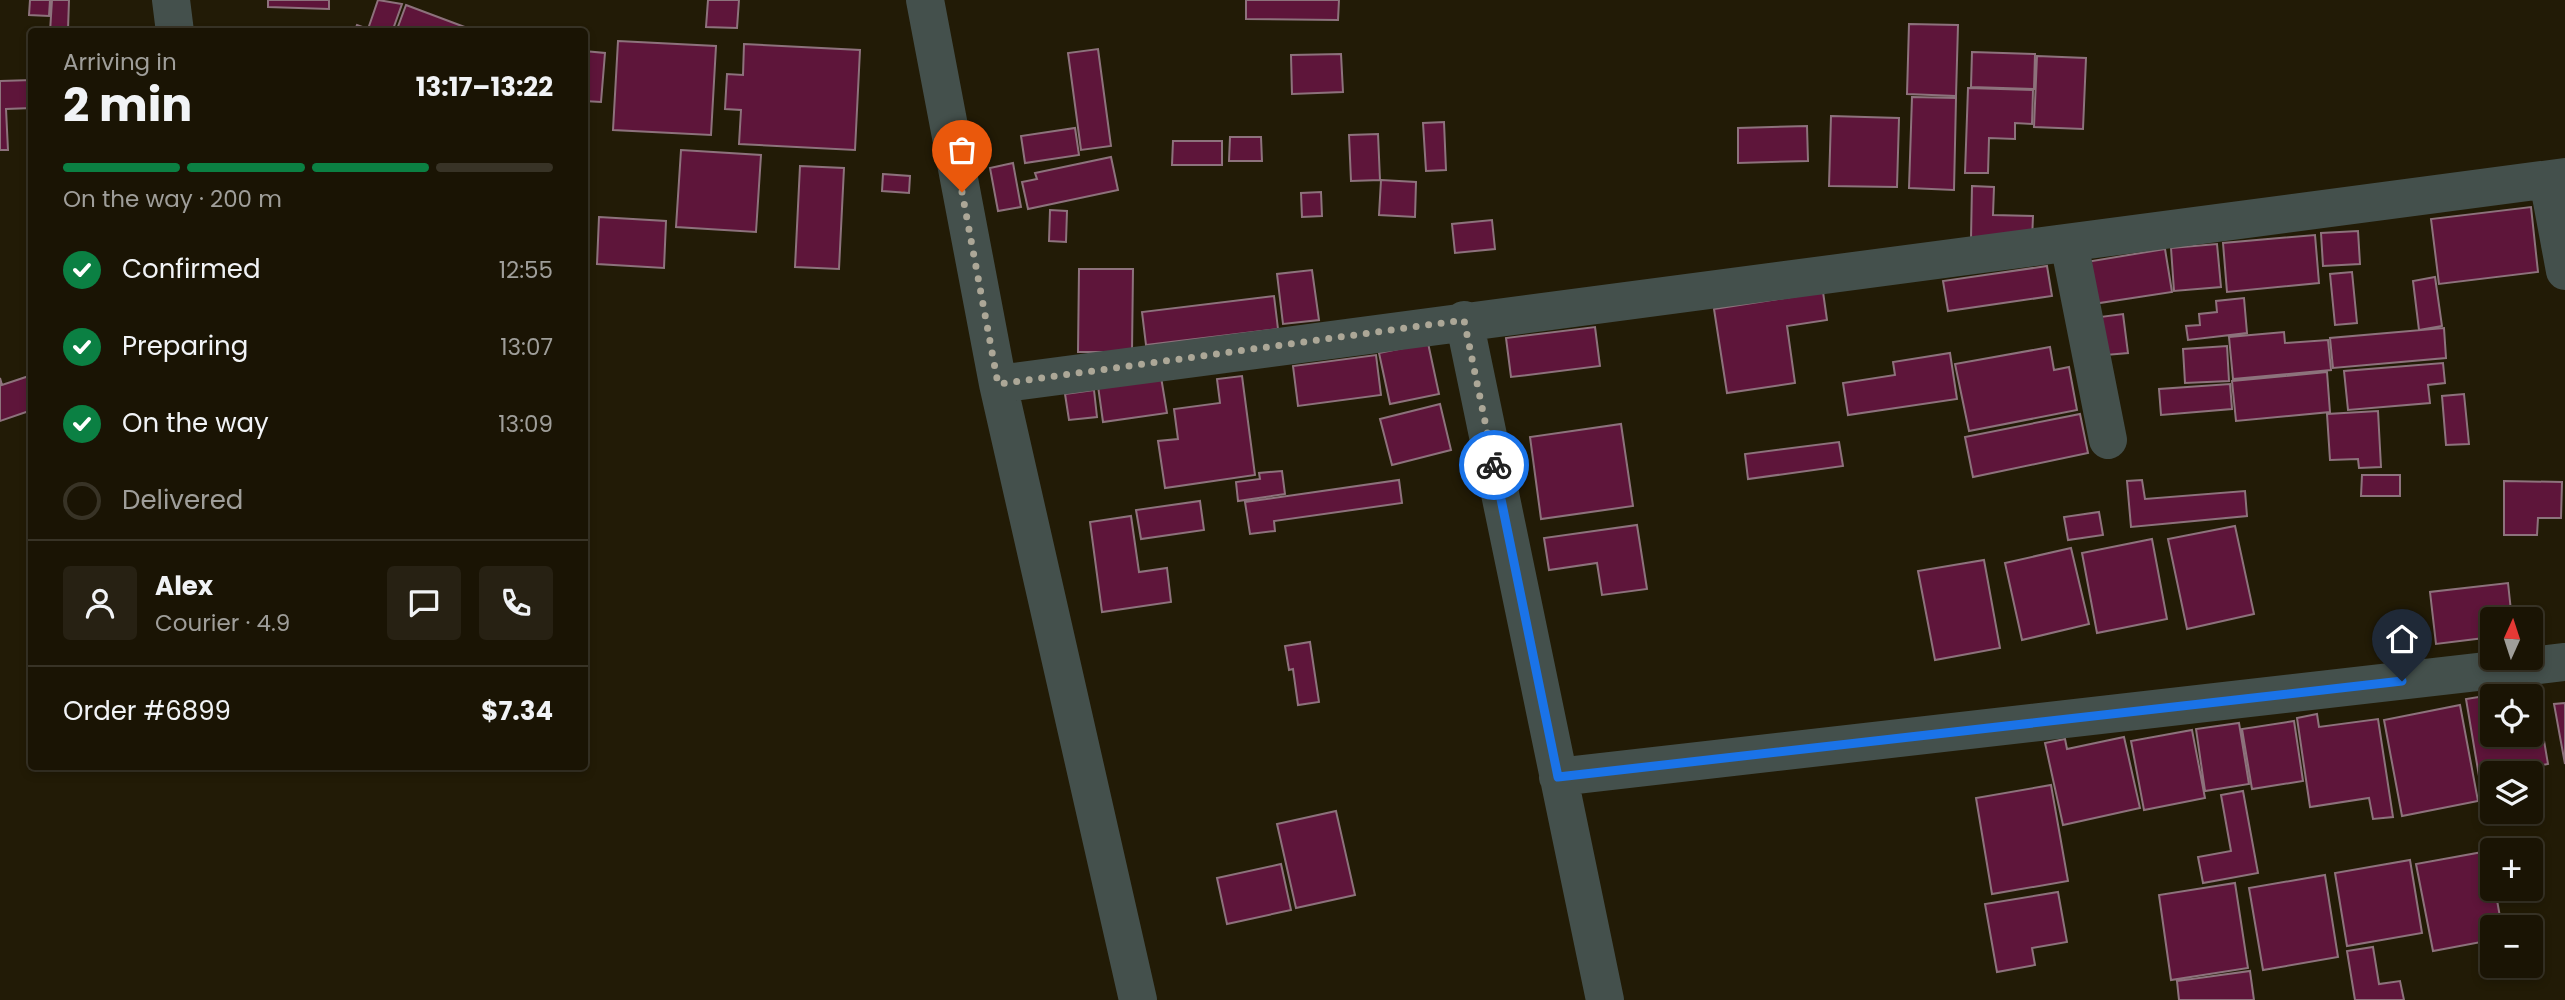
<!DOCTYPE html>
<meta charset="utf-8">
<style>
body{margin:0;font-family:Poppins,sans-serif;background:#272113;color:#f1f3f6;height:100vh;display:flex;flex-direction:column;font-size:26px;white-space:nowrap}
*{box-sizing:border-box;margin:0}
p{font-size:23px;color:#9f9e9a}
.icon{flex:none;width:38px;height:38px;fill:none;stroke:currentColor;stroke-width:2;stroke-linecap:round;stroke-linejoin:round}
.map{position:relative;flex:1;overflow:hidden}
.details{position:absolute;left:28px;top:28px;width:560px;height:742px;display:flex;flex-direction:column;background:#1a1404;border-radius:7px;box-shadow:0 4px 10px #0003,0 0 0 2px #383326}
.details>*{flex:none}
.needle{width:46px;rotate:3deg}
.tools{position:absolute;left:2480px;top:607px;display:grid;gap:14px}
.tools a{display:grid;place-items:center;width:63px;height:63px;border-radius:7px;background:#1a1404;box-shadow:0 4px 10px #0003,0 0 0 2px #383326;font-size:35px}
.pin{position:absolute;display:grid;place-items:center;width:60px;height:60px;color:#fff;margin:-72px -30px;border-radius:50% 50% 50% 0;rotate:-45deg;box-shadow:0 0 7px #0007}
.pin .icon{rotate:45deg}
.courier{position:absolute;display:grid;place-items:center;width:70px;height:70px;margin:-35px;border:5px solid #1a73e8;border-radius:50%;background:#fff;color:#222;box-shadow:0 2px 9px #0007}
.overview em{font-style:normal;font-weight:700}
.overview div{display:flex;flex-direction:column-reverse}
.overview{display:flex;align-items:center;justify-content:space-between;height:119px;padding:0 35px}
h1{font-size:46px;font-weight:700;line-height:52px}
.bar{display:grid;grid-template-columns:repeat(4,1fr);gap:10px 7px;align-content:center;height:84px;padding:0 35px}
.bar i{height:9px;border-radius:5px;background:#383326}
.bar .selected{background:#0b8043}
.bar p{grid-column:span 4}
.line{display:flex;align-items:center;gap:18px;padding:0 35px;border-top:2px solid #383326}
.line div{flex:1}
.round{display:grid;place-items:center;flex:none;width:74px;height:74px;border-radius:7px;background:#272113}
ol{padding:0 35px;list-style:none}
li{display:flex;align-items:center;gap:21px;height:77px}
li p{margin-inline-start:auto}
li .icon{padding:7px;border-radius:50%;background:#0b8043;color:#fff;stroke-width:4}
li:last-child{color:#9f9e9a}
li i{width:38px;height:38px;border:4px solid #383326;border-radius:50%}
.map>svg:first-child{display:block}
</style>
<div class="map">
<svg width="2565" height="1000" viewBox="0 0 2565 1000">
<rect width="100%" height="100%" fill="#221b06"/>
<path fill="#5e153a" stroke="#8d727c" stroke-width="2" fill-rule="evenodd" d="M30 0H50L49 16 29 15Z
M52 0H69L68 30 78 32H50Z
M268 0H329V9L268 7Z
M378 0 402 4 392 32H354L357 25 368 29Z
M708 0H739L737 28 706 27Z
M1246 0H1339L1338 20 1246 19Z
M406 5 478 32H396Z
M1909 24 1958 25 1956 96 1907 94Z
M103 27 150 30V32H102Z
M618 41 716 46 711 135 613 130Z
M744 44 860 50 855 150 739 144 741 110 725 109 727 74 743 75Z
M1098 49 1111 146 1081 150 1068 53Z
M584 51 605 53 601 102 584 101Z
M1972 52 2035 54 2034 89 1971 87Z
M1341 54 1343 92 1292 94 1291 55Z
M2037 56 2086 58 2083 129 2034 127Z
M32 80V108L6 109 8 150H0V81Z
M1968 88 2033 90 2032 124 2015 123V139L1989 138 1988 173H1965Z
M1912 97 1956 98 1954 190 1909 188Z
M1831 116 1899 118 1897 187 1829 186Z
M1444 122 1446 170 1426 171 1423 123Z
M1807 126 1808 161 1738 163V128Z
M1075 128 1079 155 1025 163 1021 136Z
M1378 134 1380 180 1351 181 1349 135Z
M1230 137H1261L1262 161H1229Z
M1173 141H1222V165H1172Z
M681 150 761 155 756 232 676 227Z
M1111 157 1118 190 1028 209 1022 182 1037 179 1035 173Z
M1013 163 1021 207 998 211 990 168Z
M800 166 844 168 839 269 795 267Z
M883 174 910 176 909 193 882 191Z
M1381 180 1416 182 1415 217 1379 215Z
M1972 186 1994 187 1993 215 2033 216 2032 240 1971 239Z
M1321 192 1322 216 1302 217 1301 193Z
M2531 207 2538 272 2439 284 2431 219Z
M1050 210 1067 211 1066 242 1049 241Z
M599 217 666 221 664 268 597 264Z
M1492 220 1495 249 1455 253 1452 224Z
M2358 231 2360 264 2323 266 2321 233Z
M2315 235 2319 283 2227 292 2223 243Z
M2217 244 2221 287 2174 291 2171 248Z
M2165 249 2172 292 2093 304 2086 262Z
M2047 266 2052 296 1948 311 1943 281Z
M1079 269H1133L1132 352H1078Z
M1312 270 1319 320 1283 324 1277 274Z
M2352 272 2357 323 2335 325 2330 274Z
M2435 277 2442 326 2419 330 2413 281Z
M1823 292 1827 320 1787 326 1795 383 1727 393 1714 309Z
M1274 296 1278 329 1146 345 1142 312Z
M2244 298 2247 333 2188 340 2186 326 2200 325 2199 314 2217 312 2216 301Z
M2123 314 2128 353 2106 355 2100 317Z
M1595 327 1600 366 1511 377 1506 338Z
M2444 328 2446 358 2333 368 2330 338Z
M2284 332 2285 343 2328 340 2331 370 2233 379 2229 337Z
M1428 343 1439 394 1390 404 1379 353Z
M2227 346 2229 381 2185 383 2183 349Z
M2050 347 2054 370 2069 367 2077 410 1969 431 1955 364Z
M1950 353 1957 399 1848 415 1843 383 1895 375 1893 362Z
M1376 355 1381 395 1298 406 1293 366Z
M2443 363 2445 383 2428 385 2430 403 2348 410 2344 371Z
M2327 372 2330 412 2236 421 2232 381Z
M32 375V410L0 421V378L2 385Z
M1242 376 1255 475 1165 488 1158 441 1178 439 1174 409 1220 403 1217 379Z
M1161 377 1167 413 1103 422 1098 386Z
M2230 384 2232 409 2161 415 2159 389Z
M1094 390 1097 417 1069 420 1065 394Z
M2464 394 2469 444 2446 445 2442 396Z
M1440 404 1451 450 1392 465 1380 419Z
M2378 411 2381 467 2359 468 2358 459 2330 460 2327 414Z
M2080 414 2088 453 1973 477 1965 437Z
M1621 424 1633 506 1541 519 1530 437Z
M1839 442 1843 466 1748 479 1745 454Z
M1282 471 1285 494 1238 501 1236 482 1260 479 1259 473Z
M2362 475H2400V496H2361Z
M1399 480 1402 503 1274 521 1275 531 1250 534 1245 502Z
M2142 480 2145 499 2245 491 2247 516 2131 527 2127 481Z
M2504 481 2562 482 2561 518H2538L2537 535H2504Z
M1200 501 1204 530 1141 539 1136 510Z
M2099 512 2103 535 2068 540 2064 517Z
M1131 516 1139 572 1167 568 1171 602 1102 612 1090 522Z
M1637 525 1647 589 1602 595 1597 563 1549 570 1544 538Z
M2235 526 2254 614 2187 629 2168 539Z
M2152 539 2167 619 2097 633 2082 553Z
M2071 548 2089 624 2022 640 2005 563Z
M1984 560 2000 648 1935 660 1918 571Z
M2508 583 2512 620H2492V637L2436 644 2430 592Z
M1310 642 1319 702 1298 705 1293 669 1289 670 1285 646Z
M2535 688 2548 764 2479 776 2466 699ZM2492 696H2530V735H2492Z
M2565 703V764L2554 704Z
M2460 705 2478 801 2402 816 2384 720Z
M2317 714 2319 727 2378 719 2393 817 2373 819 2369 798 2310 807 2297 718Z
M2294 721 2303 781 2252 789 2242 729Z
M2239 723 2249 784 2205 791 2196 729Z
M2192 730 2205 798 2144 810 2131 741Z
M2124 737 2140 808 2063 825 2045 743 2065 739 2067 749Z
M2051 785 2068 881 1992 894 1976 798Z
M2243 791 2258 873 2203 883 2198 857 2231 851 2221 795Z
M1336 811 1355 895 1296 908 1277 824Z
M2488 851 2492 889H2495L2502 928H2492V940L2433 951 2416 864Z
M2410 860 2422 933 2347 946 2335 873Z
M1281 864 1291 910 1227 924 1217 878Z
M2325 875 2338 957 2263 970 2249 888Z
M2235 883 2248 968 2171 980 2159 895Z
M2058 892 2067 942 2032 948 2035 965 1997 972 1985 904Z
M2373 947 2379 984 2400 981 2404 1000H2355L2347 951Z
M2250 971 2254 1000H2179L2177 981Z"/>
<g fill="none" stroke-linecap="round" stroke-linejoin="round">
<path stroke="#44504c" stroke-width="38" d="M171 0 175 32
M925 0 998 384 1138 1000
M2548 180 2565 271
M2069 243 2108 440
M1464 320 1605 1000
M998 384 2565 177
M1558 777 2565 662"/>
</g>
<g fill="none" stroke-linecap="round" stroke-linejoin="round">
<path stroke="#aca797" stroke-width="7" stroke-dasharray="0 12.6" d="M962 192 998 384 1464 320 1494 465"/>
<path stroke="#1a73e8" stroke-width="9" d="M1494 465 1558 777 2402 681"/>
</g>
</svg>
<div class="tools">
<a><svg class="needle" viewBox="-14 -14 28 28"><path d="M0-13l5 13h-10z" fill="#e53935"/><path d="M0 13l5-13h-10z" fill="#9f9e9a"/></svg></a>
<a><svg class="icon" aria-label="locate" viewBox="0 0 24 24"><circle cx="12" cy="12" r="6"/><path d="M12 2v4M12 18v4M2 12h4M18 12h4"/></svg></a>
<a><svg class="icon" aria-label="layers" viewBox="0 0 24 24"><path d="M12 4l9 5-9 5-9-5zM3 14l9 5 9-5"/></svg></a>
<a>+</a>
<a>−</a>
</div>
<div class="pin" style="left:962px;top:192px;background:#ea580c"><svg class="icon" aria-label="bag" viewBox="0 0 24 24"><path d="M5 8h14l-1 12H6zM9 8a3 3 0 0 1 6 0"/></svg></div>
<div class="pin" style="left:2402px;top:681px;background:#1f2937"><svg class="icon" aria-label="home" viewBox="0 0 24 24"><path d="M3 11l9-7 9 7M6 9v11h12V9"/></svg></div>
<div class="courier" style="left:1494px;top:465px"><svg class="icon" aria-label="bike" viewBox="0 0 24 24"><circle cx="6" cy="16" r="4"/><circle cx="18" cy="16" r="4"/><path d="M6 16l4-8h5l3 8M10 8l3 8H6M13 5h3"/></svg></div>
<section class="details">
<div class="overview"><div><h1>2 min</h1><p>Arriving in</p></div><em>13:17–13:22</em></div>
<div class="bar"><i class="selected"></i><i class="selected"></i><i class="selected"></i><i></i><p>On the way · 200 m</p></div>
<ol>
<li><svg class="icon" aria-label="check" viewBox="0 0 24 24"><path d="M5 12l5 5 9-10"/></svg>Confirmed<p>12:55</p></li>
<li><svg class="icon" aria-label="check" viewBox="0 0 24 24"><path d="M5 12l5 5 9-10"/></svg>Preparing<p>13:07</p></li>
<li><svg class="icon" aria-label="check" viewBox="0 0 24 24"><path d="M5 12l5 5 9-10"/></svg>On the way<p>13:09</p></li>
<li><i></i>Delivered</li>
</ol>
<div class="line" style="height:126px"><a class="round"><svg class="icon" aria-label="person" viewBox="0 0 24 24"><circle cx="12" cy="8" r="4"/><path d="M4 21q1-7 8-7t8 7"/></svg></a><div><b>Alex</b><p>Courier · 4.9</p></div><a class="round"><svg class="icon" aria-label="chat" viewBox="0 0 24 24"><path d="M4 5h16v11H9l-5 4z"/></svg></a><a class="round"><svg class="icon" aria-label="phone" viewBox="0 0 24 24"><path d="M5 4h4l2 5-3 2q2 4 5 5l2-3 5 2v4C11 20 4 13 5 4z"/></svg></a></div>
<div class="line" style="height:91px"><div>Order #6899</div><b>$7.34</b></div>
</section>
</div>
